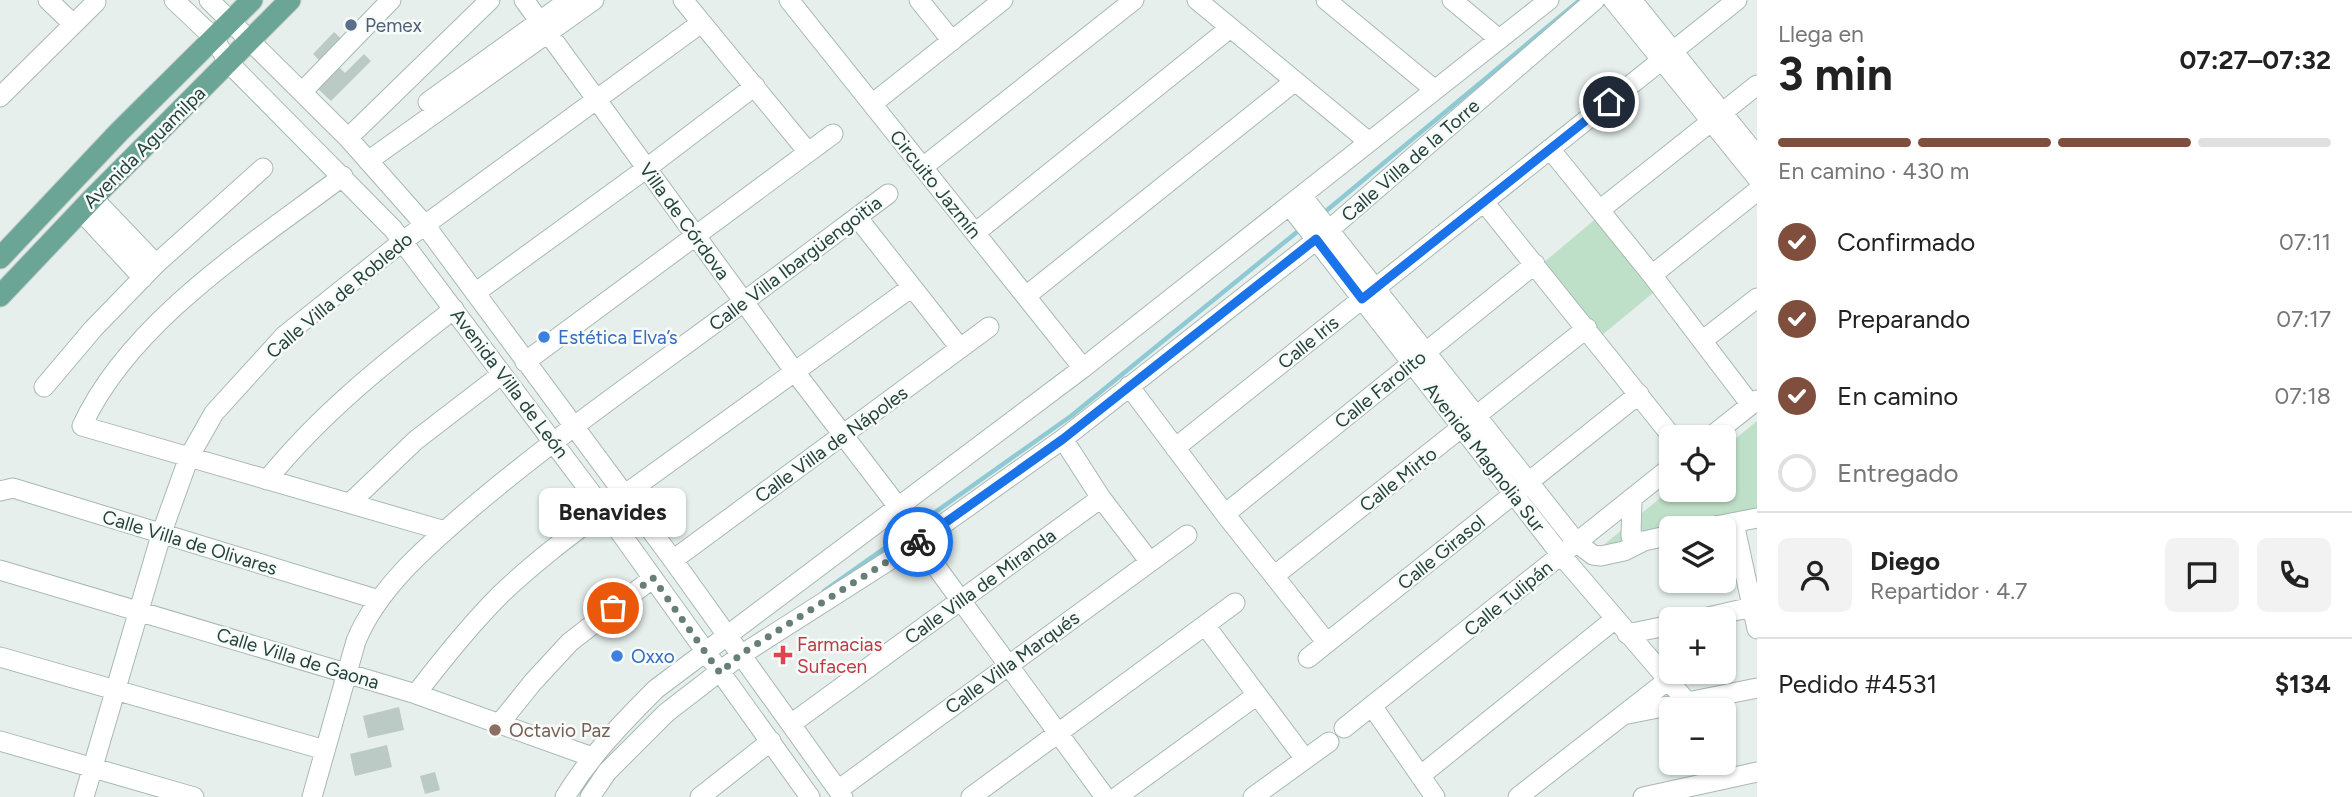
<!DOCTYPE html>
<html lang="es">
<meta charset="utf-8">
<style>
body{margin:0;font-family:Figtree,sans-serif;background:#f2f2f2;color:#222;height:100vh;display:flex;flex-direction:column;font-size:26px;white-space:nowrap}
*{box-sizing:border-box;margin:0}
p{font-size:23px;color:#767676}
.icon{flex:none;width:38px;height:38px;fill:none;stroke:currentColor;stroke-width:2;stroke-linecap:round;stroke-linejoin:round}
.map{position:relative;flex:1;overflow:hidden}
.drawer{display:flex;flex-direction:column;background:#fff;width:595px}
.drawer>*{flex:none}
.fabs{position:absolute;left:1659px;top:425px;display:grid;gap:14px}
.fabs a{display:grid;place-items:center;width:77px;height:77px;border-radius:10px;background:#fff;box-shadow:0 2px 5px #0004;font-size:35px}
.pin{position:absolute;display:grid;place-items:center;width:60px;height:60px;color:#fff;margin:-30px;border:4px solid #fff;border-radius:50%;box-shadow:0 2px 7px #0007}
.courier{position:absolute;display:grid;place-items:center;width:70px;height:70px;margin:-35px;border:5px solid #1a73e8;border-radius:50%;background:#fff;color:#222;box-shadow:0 2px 9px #0007}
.bubble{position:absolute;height:49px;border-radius:10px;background:#fff;box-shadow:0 2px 5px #0004;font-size:23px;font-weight:700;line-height:49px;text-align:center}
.overview em{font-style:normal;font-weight:700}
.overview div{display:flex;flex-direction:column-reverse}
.overview{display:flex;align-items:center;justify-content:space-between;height:119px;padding:0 21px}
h1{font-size:46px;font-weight:700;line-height:52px}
.bar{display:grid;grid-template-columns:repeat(4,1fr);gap:10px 7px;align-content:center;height:84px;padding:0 21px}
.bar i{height:9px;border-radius:5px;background:#e0e0e0}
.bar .active{background:#804e3d}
.bar p{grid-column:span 4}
.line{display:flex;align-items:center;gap:18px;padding:0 21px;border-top:2px solid #e0e0e0}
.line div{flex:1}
.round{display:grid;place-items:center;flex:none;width:74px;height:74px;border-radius:10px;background:#f2f2f2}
ol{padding:0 21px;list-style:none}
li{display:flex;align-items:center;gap:21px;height:77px}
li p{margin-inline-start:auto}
li .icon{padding:7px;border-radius:50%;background:#804e3d;color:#fff;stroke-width:4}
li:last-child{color:#767676}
li i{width:38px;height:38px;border:4px solid #e0e0e0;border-radius:50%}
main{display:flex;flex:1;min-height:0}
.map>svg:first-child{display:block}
</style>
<main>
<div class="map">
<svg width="1757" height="797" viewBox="0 0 1757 797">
<rect width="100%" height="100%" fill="#e6efeb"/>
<path fill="#bfe0c8" d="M1605 211 1665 283 1596 340 1536 269Z
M1757 421V513L1682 528H1671L1600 548 1671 489 1724 490V448Z"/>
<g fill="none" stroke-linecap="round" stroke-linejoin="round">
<path stroke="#8ec9d4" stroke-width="4.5" d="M1326 211 1580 0
M824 591 1071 416 1297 232"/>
</g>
<path fill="#bbcac4" d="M334 32 345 42 323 64 313 54Z
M364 54 371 61 331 101 317 88 339 67 345 73Z
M399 707 404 730 368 738 363 716Z
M387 745 392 767 355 776 350 754Z
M435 772 440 790 425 794 420 776Z"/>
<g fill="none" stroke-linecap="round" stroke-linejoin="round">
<defs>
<path id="minor" d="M48 0 73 24
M174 0 214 38 228 62 393 229 604 510 810 797
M209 0 348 138 425 225 673 560 843 797
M524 0 795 372 899 508
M683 0 808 152
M789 0 1083 368
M919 0 952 41
M1197 0 1369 142
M1326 0 1435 90
M1452 0 1499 39
M1613 0 1757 178
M1632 0 1757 156
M302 92 391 0
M0 97 96 2
M428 102 569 0
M872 104 1003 0
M348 138 490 0
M1550 149 1652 275 1751 405
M368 161 594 0
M923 167 1134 0
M343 176C253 244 130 321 82 426L445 531
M1302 196 1577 543 1593 555 1601 556 1624 551 1644 541 1671 535
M93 198 156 264
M1484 202 1673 438
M1289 205 1561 555 1687 702
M1601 209 1757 85
M81 211 143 278
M857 217 960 348
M975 233 1230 28
M1652 275 1757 191
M475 293 647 168 755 86
M1026 296 1295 81
M1702 341 1757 298
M525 362 833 134
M1129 386 1225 514 1327 643
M44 387 93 329 156 264 263 168
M1709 438 1757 400
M1063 439 1101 498 1150 562
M1175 448 1737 0
M267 480C321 413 387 361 454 309
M0 491 13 488 379 600
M624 495 912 287
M1632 499 1631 536 1638 541H1644
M350 503 416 440 502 374
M1225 514 1535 264
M1734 523 1757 629
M1705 528 1757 518
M918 542 1105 797
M673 560 989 327
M0 570 416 694 592 757
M1274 576 1587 328
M1695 620 1752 607
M1205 625 1305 759
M1627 634 1671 625
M0 657 325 750
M1308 658 1639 394
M416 694C442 660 469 626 500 595 532 564 568 537 604 510
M1372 706 1435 797
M1628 714 1757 688
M500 723 533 682 570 642 653 578
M791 724 1101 498
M1344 728 1671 467
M0 741 194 797
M1420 776 1615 619
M838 790 1187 535
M84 797 162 532 189 457 214 413 284 336 403 241 701 23
M312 797 356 641C378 588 426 547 469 510 535 454 605 403 675 352 747 300 817 247 888 194
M565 797C590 756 622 723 656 689L1083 368 1549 0
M590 797 607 772 666 713 741 655 918 542 1063 439 1329 230 1595 0
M700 797 771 741
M971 797 1235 603
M1117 797 1257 695
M1253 797 1329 742
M1518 797 1668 680
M1643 797 1757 772"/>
<path id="major" d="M0 258 119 132 252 0
M0 296 93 198 290 0"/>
</defs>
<use href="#minor" stroke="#a8b8b2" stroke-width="21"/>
<use href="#major" stroke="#c2cac8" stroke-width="23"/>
<use href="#minor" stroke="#fff" stroke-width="19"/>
<use href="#major" stroke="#6aa596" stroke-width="21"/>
</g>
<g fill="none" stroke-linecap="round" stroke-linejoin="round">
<path stroke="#687f78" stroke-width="7" stroke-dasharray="0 12.6" d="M613 608 653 578 720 673 741 654 918 542"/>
<path stroke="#1a73e8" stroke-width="9" d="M918 542 1063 439 1316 239 1362 299 1609 102"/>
</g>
<circle fill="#5c6f8a" stroke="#f7fbf9" stroke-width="2.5" cx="351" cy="25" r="7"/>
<g fill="#3f7fe0" stroke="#f7fbf9" stroke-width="2.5">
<circle cx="544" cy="337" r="7"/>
<circle cx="617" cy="656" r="7"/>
</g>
<path fill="#e0444e" stroke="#f7fbf9" stroke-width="2.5" d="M779.5 644.5h7v7h7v7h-7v7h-7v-7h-7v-7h7z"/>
<circle fill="#8d6e63" stroke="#f7fbf9" stroke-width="2.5" cx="495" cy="730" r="7"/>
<g text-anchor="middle" stroke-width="5" stroke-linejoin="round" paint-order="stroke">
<g font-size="19" fill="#4e5e75" stroke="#f7fbf9" text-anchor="start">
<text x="365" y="32">Pemex</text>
</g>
<g font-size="19" fill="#24423a" stroke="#f7fbf9">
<text transform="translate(144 147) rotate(-45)" y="7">Avenida Aguamilpa</text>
<text transform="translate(1410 160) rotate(-41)" y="7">Calle Villa de la Torre</text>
<text transform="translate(936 184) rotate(51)" y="7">Circuito Jazmín</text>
<text transform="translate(685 221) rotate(54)" y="7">Villa de Córdova</text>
<text transform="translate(795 263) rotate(-37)" y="7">Calle Villa Ibargüengoitia</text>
<text transform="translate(339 295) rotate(-40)" y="7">Calle Villa de Robledo</text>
<text transform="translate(1308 342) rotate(-39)" y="7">Calle Iris</text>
<text transform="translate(510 383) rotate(53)" y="7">Avenida Villa de León</text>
<text transform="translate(1380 389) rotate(-39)" y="7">Calle Farolito</text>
<text transform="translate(831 444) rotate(-36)" y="7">Calle Villa de Nápoles</text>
<text transform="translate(1485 457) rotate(52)" y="7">Avenida Magnolia Sur</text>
<text transform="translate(1398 479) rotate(-38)" y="7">Calle Mirto</text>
<text transform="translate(190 542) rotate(17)" y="7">Calle Villa de Olivares</text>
<text transform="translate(1441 552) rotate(-39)" y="7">Calle Girasol</text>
<text transform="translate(980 586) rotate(-36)" y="7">Calle Villa de Miranda</text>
<text transform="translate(1508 598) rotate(-39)" y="7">Calle Tulipán</text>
<text transform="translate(298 658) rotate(17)" y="7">Calle Villa de Gaona</text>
<text transform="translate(1012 662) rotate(-36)" y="7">Calle Villa Marqués</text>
</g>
<g font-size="19" fill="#366cbe" stroke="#f7fbf9" text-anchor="start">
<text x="558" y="344">Estética Elva’s</text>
<text x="631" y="663">Oxxo</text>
</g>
<g font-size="19" fill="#be3a42" stroke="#f7fbf9" text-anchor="start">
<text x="797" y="651">Farmacias<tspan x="797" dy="22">Sufacen</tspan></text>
</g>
<g font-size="19" fill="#785e54" stroke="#f7fbf9" text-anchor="start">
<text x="509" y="737">Octavio Paz</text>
</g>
</g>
</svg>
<div class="fabs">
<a><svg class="icon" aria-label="locate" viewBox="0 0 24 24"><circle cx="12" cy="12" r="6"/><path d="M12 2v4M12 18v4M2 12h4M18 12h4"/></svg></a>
<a><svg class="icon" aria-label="layers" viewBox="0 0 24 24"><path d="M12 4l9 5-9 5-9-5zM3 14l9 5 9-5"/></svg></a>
<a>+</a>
<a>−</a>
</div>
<div class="pin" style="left:613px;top:608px;background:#ea580c"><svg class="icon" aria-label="bag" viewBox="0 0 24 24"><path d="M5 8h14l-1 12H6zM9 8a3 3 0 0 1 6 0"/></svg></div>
<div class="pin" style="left:1609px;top:102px;background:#1f2937"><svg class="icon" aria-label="home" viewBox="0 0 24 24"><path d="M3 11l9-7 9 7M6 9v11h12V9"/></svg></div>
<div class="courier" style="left:918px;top:542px"><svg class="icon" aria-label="bike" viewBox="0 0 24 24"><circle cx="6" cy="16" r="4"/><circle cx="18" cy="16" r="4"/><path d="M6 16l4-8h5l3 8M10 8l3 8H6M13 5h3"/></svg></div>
<div class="bubble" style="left:539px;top:488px;width:147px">Benavides</div>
</div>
<section class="drawer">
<div class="overview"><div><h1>3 min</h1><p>Llega en</p></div><em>07:27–07:32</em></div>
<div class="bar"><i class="active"></i><i class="active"></i><i class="active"></i><i></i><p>En camino · 430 m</p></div>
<ol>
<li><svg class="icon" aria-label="check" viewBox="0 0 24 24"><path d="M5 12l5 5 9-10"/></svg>Confirmado<p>07:11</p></li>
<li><svg class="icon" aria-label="check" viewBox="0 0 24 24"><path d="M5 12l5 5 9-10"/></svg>Preparando<p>07:17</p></li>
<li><svg class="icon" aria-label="check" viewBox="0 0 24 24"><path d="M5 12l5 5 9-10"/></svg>En camino<p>07:18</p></li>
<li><i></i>Entregado</li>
</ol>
<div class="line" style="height:126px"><a class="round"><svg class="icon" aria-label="person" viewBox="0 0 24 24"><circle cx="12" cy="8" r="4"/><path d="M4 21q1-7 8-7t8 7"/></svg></a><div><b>Diego</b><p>Repartidor · 4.7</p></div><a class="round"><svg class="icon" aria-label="chat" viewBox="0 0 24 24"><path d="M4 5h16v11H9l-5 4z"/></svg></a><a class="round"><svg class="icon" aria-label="phone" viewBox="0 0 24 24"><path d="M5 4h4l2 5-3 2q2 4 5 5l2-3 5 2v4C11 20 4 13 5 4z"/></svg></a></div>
<div class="line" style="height:91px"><div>Pedido #4531</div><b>$134</b></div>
</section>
</main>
